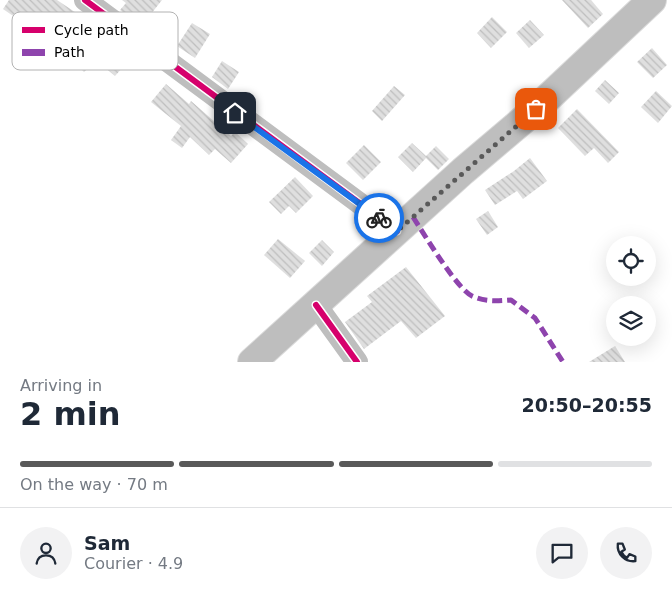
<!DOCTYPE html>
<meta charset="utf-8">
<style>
body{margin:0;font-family:"DejaVu Sans",sans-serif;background:#f2f2f3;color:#1f2937;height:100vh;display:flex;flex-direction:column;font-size:19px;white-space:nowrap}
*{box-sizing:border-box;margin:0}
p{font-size:16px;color:#747a83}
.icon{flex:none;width:28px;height:28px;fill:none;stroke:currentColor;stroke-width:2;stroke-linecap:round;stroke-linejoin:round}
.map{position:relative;height:362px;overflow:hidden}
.panel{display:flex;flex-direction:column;background:#fff;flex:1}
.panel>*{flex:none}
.controls{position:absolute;left:606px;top:236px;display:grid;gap:10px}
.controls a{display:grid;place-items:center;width:50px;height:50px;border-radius:50%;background:#fff;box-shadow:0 5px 20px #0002;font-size:25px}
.pin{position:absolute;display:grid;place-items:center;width:42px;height:42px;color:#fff;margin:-21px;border-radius:10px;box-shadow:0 2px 8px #0006}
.courier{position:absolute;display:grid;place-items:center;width:50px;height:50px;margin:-25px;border:4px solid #1a73e8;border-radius:50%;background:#fff;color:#222;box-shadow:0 1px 6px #0007}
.head em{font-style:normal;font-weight:600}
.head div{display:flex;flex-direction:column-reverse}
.head{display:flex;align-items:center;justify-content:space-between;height:85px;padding:0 20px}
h1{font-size:32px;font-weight:600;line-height:38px}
.bar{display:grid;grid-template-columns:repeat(4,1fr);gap:8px 5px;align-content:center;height:60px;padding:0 20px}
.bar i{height:6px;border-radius:4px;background:#e0e1e3}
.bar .on{background:#595959}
.bar p{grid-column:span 4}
.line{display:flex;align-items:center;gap:12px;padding:0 20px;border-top:1px solid #e0e1e3}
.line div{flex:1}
.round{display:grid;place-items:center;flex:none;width:52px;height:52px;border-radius:26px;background:#f2f2f3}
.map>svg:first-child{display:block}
</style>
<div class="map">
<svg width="672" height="362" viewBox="0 0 672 362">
<defs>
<pattern id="building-back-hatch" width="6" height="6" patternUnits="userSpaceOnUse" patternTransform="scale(1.25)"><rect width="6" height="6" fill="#dfdfdf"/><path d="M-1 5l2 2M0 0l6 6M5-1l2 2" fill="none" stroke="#bebebe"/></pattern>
</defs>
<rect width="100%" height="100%" fill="#fff"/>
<path fill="url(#building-back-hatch)" d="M9 0H57L115 39 113 41 132 57 115 76 96 60 84 72 71 59 80 49 25 12 19 20 3 9Z
M122 0H162L147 19 140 14 133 20 120 10 126 3Z
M562 0H591L603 14 588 28Z
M492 17 507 32 491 48 477 33Z
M530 20 544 35 529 48 516 33Z
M192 23 210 34 195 58 177 46Z
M652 48 667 65 653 78 637 62Z
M222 61 239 72 228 89 212 77Z
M605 80 619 93 609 104 595 91Z
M166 84 189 104 191 101 231 136 235 132 248 144 231 163 215 149 209 155 190 137 182 148 171 140 181 126 151 102Z
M394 86 405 95 382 121 372 111Z
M656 91 672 106 658 123 641 107Z
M577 109 619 152 608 163 594 148 585 156 558 128Z
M412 143 426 156 436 146 449 159 438 170 426 158 413 172 398 157Z
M364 145 381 162 363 180 346 163Z
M530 158 547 181 523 199 517 191 495 205 485 190 514 171Z
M295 177 313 196 296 213 289 206 281 214 269 202Z
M488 211 498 227 487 235 476 219Z
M278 239 305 261 290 278 264 255Z
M322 240 334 252 322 266 309 253Z
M406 267 445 316 416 338 401 321 364 349 345 322 372 302 367 296Z
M615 346 625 362H589Z"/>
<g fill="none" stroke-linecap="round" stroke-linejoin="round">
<defs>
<path id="major" d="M252 362 463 171 536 109 652 0"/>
</defs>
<use href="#major" stroke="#dbdbdb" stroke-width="30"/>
<path stroke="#bebebe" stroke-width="22" d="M85 0 397 231
M316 305 357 362"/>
<use href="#major" stroke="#bebebe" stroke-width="28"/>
<path stroke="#8e44ad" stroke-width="5" stroke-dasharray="10 5" stroke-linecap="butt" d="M413 217C424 234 457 289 472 296 485 302 497 301 511 300L535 318 563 362"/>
<defs>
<path id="cycleway" d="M85 0 397 231
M316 305 357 362"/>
</defs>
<use href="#cycleway" stroke="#fff" stroke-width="9"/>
<use href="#cycleway" stroke="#d6006c" stroke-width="6"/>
</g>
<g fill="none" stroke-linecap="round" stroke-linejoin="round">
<path stroke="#595959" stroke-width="5" stroke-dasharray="0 9" d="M379 218 397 231 536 109"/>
<path stroke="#1a73e8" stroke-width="6" d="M235 113 379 218"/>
</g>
<rect x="12" y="12" width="166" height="58" rx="8" fill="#fff" stroke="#b2b2b2" stroke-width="1"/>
<rect x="22" y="27" width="23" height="6" fill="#d6006c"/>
<rect x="22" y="49" width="23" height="7" fill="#8e44ad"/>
<g font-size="14" fill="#000">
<text x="54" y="35">Cycle path</text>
<text x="54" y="57">Path</text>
</g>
</svg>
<div class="controls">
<a><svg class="icon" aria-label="locate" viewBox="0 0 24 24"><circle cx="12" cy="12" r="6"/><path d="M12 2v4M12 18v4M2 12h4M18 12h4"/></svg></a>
<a><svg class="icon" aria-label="layers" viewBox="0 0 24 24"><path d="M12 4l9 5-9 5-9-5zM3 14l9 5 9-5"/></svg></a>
</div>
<div class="pin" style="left:536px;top:109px;background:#ea580c"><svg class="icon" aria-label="bag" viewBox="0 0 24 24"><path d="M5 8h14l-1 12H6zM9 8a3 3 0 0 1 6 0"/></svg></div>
<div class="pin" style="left:235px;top:113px;background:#1f2937"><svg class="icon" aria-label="home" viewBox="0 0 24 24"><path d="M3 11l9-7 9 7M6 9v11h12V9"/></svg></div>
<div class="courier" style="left:379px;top:218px"><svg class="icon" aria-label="bike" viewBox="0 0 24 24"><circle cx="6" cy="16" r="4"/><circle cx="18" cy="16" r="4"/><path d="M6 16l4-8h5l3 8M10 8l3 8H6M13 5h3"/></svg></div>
</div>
<section class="panel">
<div class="head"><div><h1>2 min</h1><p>Arriving in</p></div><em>20:50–20:55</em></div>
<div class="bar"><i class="on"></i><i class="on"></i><i class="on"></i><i></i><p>On the way · 70 m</p></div>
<div class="line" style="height:90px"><a class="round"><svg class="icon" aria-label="person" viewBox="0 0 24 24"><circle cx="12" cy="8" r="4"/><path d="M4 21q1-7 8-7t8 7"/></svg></a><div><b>Sam</b><p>Courier · 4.9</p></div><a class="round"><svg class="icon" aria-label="chat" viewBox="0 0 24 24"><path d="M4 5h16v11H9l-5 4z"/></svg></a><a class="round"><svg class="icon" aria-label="phone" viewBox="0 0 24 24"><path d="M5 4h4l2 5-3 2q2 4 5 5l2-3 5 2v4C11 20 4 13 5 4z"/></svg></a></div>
</section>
